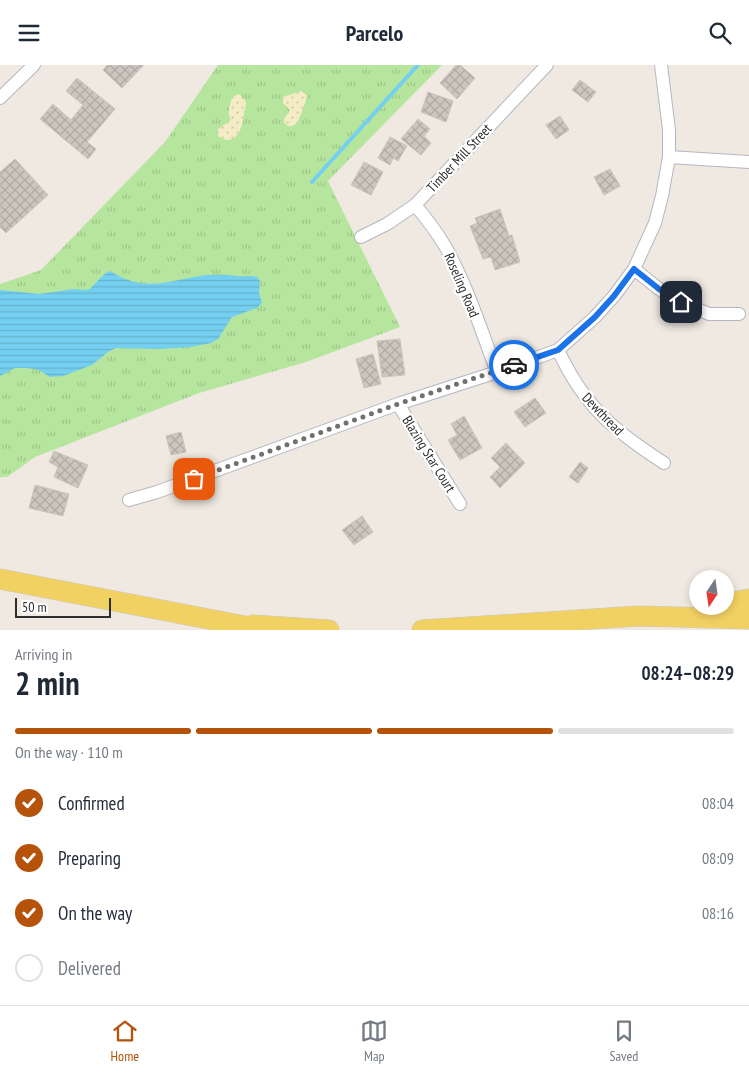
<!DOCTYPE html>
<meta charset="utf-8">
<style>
body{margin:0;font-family:"PT Sans Narrow",sans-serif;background:#f6f6f7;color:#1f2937;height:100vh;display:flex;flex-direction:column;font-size:19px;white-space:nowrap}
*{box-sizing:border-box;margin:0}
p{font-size:16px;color:#747a83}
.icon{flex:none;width:28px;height:28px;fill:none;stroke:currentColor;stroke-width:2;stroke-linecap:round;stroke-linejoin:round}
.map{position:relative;height:565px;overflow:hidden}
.side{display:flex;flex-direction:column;background:#fff;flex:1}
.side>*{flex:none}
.needle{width:32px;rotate:193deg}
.controls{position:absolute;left:689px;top:505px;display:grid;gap:10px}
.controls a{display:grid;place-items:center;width:45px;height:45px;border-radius:50%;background:#fff;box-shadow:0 2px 8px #0003;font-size:25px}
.scale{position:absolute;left:15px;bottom:12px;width:96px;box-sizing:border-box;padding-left:5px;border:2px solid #2e2e2e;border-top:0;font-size:14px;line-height:18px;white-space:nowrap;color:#2e2e2e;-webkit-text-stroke:4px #fff;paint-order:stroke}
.pin{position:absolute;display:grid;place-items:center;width:42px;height:42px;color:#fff;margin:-21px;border-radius:10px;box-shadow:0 2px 8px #0006}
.courier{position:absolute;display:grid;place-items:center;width:50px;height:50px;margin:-25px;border:4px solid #1a73e8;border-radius:50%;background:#fff;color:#222;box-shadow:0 1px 6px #0007}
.head em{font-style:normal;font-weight:600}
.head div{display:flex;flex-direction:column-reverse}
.head{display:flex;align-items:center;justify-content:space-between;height:85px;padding:0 15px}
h1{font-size:32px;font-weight:600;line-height:38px}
.bar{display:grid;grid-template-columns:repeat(4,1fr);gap:8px 5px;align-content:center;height:60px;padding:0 15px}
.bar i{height:6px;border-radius:4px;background:#e0e1e3}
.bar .current{background:#b45309}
.bar p{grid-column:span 4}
ol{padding:0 15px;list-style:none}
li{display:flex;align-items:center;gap:15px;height:55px}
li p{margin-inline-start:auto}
li .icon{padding:5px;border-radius:50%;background:#b45309;color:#fff;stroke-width:4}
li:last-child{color:#747a83}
li i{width:28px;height:28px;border:2px solid #e0e1e3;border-radius:50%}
header{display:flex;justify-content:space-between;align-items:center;height:65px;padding:0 15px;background:#fff;font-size:22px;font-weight:600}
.tabs{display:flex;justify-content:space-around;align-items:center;height:70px;border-top:1px solid #e0e1e3;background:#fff;font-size:14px;color:#747a83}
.tabs a{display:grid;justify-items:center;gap:2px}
.tabs .current{color:#b45309}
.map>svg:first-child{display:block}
</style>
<header><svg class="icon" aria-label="menu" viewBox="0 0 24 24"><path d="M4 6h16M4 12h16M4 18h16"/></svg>Parcelo<svg class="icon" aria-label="search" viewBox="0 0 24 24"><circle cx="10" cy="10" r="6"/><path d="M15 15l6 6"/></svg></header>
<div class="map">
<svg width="749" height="565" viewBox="0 0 749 565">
<defs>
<pattern id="grass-tufts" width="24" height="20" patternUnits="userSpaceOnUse" patternTransform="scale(1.25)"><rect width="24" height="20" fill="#b6e59e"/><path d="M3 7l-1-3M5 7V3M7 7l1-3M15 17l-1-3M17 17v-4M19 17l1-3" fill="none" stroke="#9dc588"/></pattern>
<pattern id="sand-dots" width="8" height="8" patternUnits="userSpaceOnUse" patternTransform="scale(1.25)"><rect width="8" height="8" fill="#f3ecc5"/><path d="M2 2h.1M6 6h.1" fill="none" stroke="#d1cbaa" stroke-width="1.8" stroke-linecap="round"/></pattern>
<pattern id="water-rules" width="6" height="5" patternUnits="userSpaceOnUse" patternTransform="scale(1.25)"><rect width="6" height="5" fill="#75cff0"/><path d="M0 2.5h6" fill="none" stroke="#66b2ce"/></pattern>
<pattern id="building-cross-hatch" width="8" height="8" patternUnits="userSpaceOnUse" patternTransform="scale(1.25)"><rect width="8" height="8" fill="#cbc7bf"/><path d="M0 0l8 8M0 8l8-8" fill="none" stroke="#afaba4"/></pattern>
</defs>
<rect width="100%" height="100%" fill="#efe9e1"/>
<path fill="url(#grass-tufts)" d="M218 0H442L328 116 400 262 306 297 199 328 35 392 7 412H0V219L41 205 165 77Z"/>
<path fill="url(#sand-dots)" d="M301 26 307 30C307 35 300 51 298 57 293 62 288 63 284 57V54L290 45 283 38V32Z
M238 29 242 31 246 37C247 42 244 44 244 49 243 62 236 84 218 71V64L231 55C226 48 230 41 232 33Z"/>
<path fill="url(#water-rules)" d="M110 206C143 227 165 217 200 211 213 209 225 210 238 211 245 212 251 210 257 212L260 216 259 227 262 238 257 243 232 252 218 274 211 278 191 282 160 284 116 283 108 287 92 300 63 311 50 312 39 305 27 303H15L0 311V225L39 229 74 224 88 225C96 219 101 210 110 206Z"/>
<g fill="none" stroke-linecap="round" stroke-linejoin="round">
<path stroke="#75cff0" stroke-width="4" d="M312 117 418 0"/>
</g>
<path fill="url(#building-cross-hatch)" stroke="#cbc5ba" d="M107 0H144L122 23 103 5Z
M456 0H460L475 13 457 34 440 18Z
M77 13 115 44 87 77 96 84 88 94 40 54 53 39 71 55 83 40 66 26Z
M580 15 596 27 588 37 572 25Z
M428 27 453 36 446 57 421 47Z
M560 51 569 65 556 74 546 60Z
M418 54 430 64 424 71 431 78 421 90 401 74Z
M390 72 407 81 398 96 393 93 390 100 378 93Z
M15 94 48 130 6 168 0 162V107Z
M364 97 383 107 371 130 351 120Z
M610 104 620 121 604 130 594 112Z
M500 144 509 171 512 170 520 197 495 205 491 192 483 194 470 161 477 158 475 153Z
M400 274 405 310 382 312 377 276Z
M373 289 381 319 364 323 356 294Z
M535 333 546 348 525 362 514 347Z
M464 351 482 383 460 395 448 375 457 370 451 359Z
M181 367 186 387 171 390 166 371Z
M506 378 525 398 500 423 490 412 500 402 491 393Z
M54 386 88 400 78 423 54 412 58 402 49 397Z
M580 397 588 403 578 418 569 412Z
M35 420 69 429 63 451 29 443Z
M362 451 373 467 354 480 342 465Z"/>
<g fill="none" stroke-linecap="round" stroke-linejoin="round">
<defs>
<path id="minor" d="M0 33 34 0
M669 92 749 97
M415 140C426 153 436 166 445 181 467 220 481 265 497 307
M361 172 387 159 415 140 547 0
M634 204 659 224 681 237 709 249H739
M558 285C584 341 613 365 664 398
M398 339 460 439
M129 435 157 427 398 339 497 307 558 285 595 252 614 231 634 204 655 158 662 131 669 92V65L661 0"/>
<path id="primary" d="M0 514 266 565
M725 538 749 534
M253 560 329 565
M422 565 639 551 749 554"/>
</defs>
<use href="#minor" stroke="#b4b7c1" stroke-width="14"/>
<use href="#primary" stroke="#c9c9c9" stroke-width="21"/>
<use href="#minor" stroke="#fff" stroke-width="12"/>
<use href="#primary" stroke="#f2d163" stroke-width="20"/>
</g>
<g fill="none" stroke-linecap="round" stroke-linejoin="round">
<path stroke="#726f6d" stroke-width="5" stroke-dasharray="0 9" d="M194 414 398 339 514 300"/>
<path stroke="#1a73e8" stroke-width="6" d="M514 300 558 285 595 252 614 231 634 204 659 224 681 237"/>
</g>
<g text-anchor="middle" stroke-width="4.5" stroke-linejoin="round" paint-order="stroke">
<g font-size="14" fill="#2e2e2e" stroke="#fff">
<text transform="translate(459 93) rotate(-47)" y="5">Timber Mill Street</text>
<text transform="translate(462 220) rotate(67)" y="5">Roseling Road</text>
<text transform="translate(603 349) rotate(46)" y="5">Dewthread</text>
<text transform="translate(429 389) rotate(58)" y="5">Blazing Star Court</text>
</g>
</g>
</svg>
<div class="controls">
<a><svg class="needle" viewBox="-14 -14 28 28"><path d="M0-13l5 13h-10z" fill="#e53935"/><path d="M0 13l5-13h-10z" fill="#747a83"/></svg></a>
</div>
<div class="scale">50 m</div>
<div class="pin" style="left:194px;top:414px;background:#ea580c"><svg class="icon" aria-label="bag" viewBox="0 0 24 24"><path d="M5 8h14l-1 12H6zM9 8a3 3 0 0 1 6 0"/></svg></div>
<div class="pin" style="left:681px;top:237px;background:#1f2937"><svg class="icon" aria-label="home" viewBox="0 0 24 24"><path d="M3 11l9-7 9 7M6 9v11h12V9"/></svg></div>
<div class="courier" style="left:514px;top:300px"><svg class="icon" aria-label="car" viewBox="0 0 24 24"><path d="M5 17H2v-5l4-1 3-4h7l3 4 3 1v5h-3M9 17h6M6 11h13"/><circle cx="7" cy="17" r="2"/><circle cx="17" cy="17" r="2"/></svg></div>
</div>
<section class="side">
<div class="head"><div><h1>2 min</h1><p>Arriving in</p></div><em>08:24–08:29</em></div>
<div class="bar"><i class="current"></i><i class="current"></i><i class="current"></i><i></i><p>On the way · 110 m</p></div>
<ol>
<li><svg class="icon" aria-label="check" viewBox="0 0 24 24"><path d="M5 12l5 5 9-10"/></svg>Confirmed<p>08:04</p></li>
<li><svg class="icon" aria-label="check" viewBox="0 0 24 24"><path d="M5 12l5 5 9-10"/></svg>Preparing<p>08:09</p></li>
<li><svg class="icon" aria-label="check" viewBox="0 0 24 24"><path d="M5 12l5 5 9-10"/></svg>On the way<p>08:16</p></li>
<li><i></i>Delivered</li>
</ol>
</section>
<nav class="tabs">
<a class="current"><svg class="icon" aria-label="home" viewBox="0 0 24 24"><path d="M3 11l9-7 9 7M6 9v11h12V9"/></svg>Home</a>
<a><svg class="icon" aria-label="map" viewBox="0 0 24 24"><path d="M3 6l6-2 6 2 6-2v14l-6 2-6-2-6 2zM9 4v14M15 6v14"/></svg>Map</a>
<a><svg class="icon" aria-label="saved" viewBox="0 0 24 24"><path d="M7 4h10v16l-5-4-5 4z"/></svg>Saved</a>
</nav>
